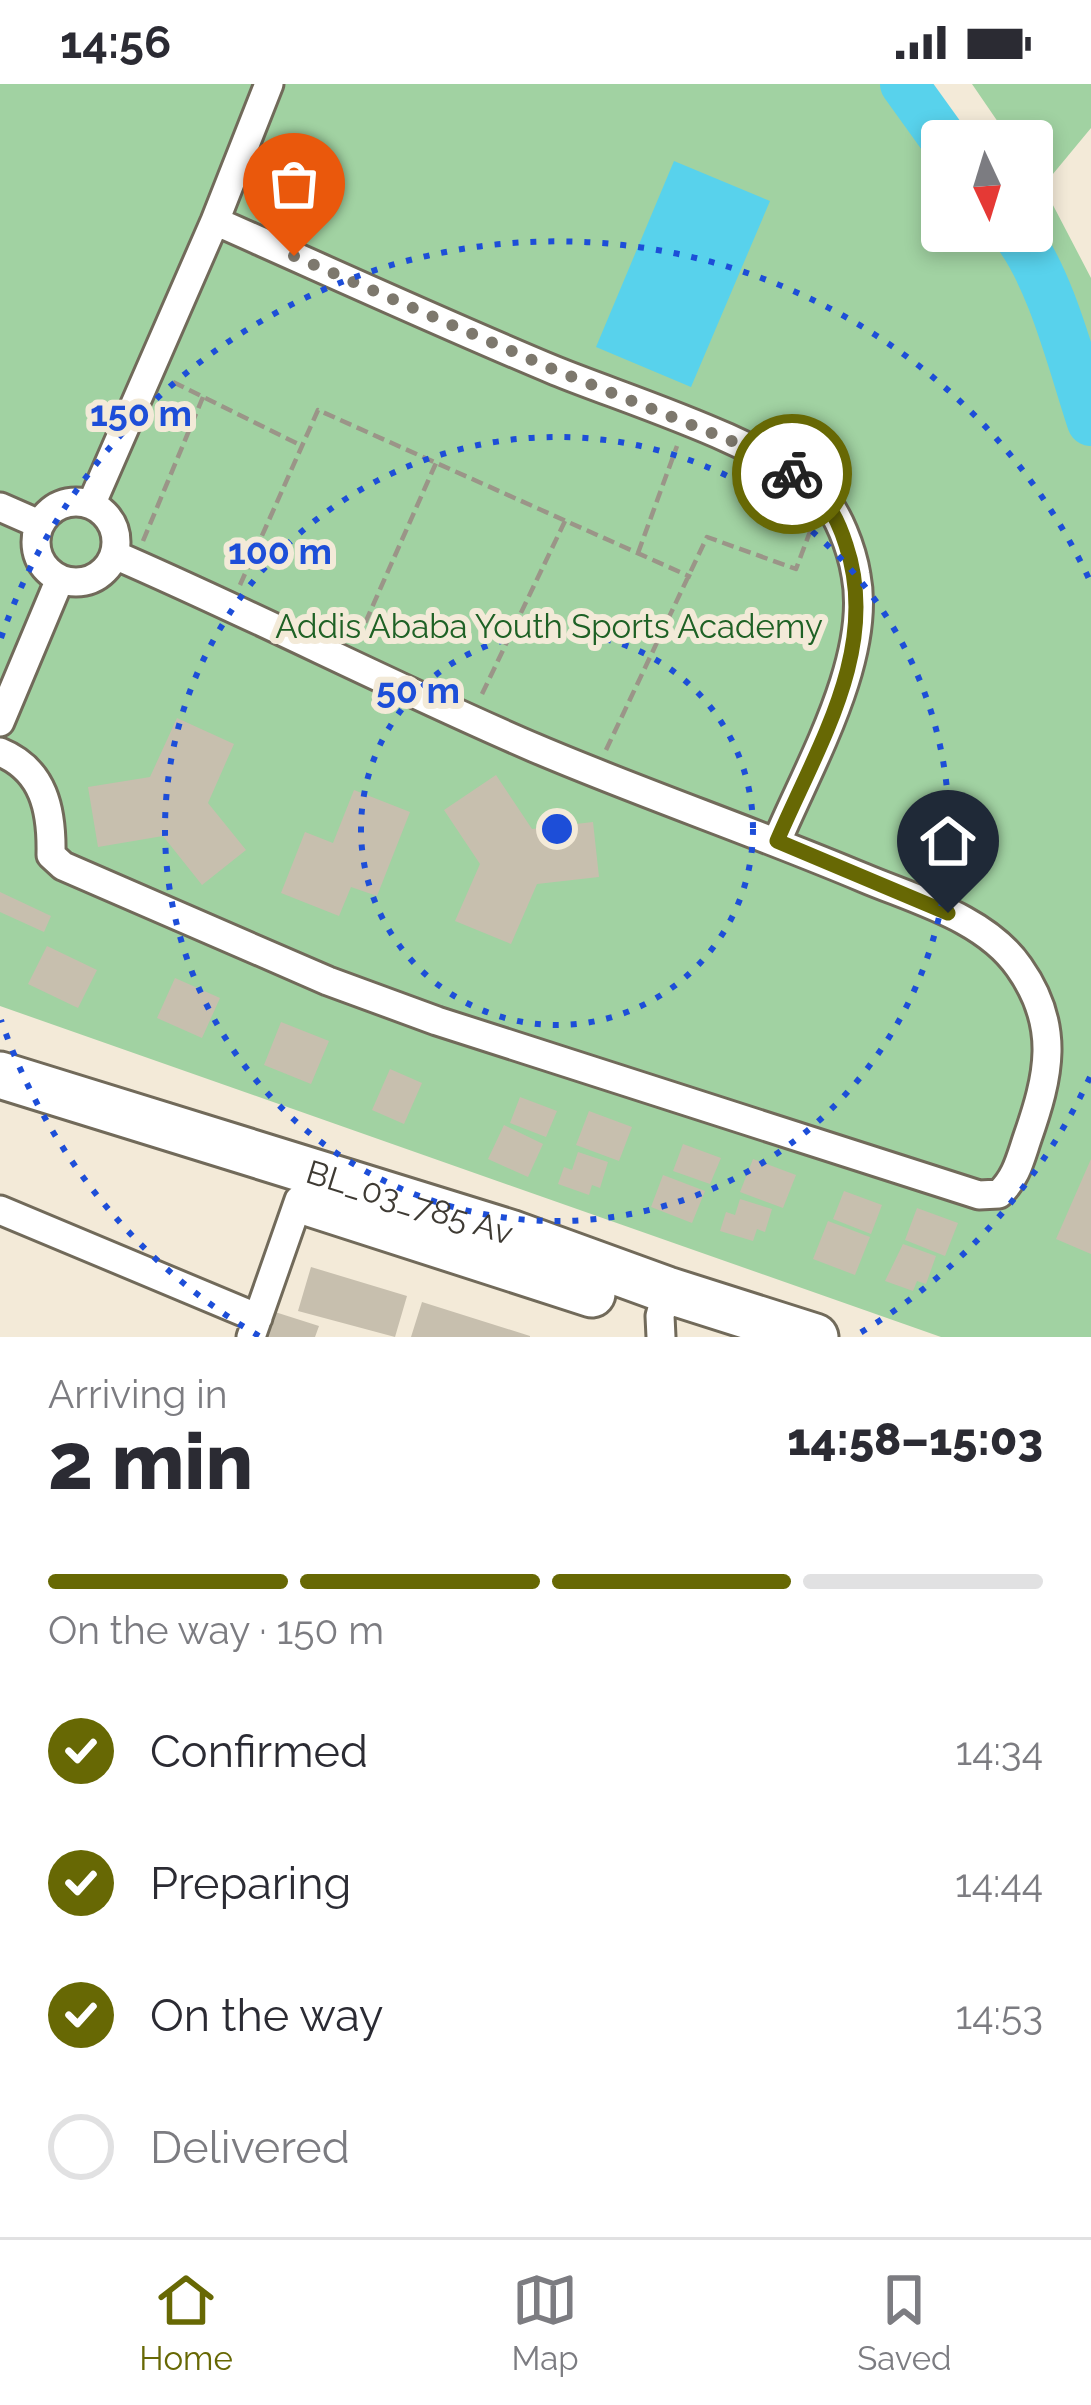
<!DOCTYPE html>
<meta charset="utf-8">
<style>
body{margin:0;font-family:Raleway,sans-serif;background:#f2f2f3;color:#2b2b33;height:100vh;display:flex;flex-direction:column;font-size:45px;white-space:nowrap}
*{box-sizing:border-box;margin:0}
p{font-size:39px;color:#7c7c81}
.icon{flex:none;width:66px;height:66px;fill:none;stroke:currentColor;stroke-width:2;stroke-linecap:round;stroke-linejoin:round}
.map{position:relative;height:1253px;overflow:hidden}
.side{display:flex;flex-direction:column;background:#fff;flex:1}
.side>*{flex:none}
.needle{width:78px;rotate:176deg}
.fabs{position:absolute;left:921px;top:36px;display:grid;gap:24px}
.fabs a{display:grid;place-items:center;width:132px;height:132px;border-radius:12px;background:#fff;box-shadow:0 6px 18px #0003;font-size:60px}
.pin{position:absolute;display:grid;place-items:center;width:102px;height:102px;color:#fff;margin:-123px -51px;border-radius:50% 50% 50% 0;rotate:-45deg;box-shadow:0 0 12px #0007}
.pin .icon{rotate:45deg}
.courier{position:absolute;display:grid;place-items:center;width:120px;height:120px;margin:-60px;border:9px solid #676804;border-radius:50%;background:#fff;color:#222;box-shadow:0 3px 15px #0007}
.headline em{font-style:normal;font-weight:800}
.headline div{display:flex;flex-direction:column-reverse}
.headline{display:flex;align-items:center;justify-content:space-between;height:204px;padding:0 48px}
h1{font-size:78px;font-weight:800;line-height:90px}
.bar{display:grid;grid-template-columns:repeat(4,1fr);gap:18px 12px;align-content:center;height:144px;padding:0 48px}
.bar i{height:15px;border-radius:9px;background:#e1e1e2}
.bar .selected{background:#676804}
.bar p{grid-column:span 4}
ol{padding:0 48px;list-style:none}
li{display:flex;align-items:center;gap:36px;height:132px}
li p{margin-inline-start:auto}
li .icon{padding:12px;border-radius:50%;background:#676804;color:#fff;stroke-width:4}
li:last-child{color:#7c7c81}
li i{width:66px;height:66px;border:6px solid #e1e1e2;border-radius:50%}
.status{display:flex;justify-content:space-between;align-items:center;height:84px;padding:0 60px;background:#fff;direction:ltr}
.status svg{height:33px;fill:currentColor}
.tab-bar{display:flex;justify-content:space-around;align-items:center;height:168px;border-top:3px solid #e1e1e2;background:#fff;font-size:33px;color:#7c7c81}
.tab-bar a{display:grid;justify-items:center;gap:6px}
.tab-bar .selected{color:#676804}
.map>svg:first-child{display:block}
</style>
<div class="status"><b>14:56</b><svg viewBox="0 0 49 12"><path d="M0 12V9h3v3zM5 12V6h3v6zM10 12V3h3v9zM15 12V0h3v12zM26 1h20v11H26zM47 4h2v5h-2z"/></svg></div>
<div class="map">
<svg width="1091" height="1253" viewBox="0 0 1091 1253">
<rect width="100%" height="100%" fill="#f3ead8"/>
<path fill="#a1d2a2" d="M0 0H925L949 35 980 57H942V147H1032V94L1040 98 1032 87V57H1011L972 0H1091V44L1043 102 1091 194V1253H941L0 922Z"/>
<path fill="#58d2ec" d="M674 77 770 117 691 303 596 263Z"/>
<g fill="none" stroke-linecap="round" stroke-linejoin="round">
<path stroke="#58d2ec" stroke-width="48" d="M904 0 945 57
M1014 147C1051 193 1072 281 1091 338"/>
</g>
<path fill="#c7bfae" d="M177 634 234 660 208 719 246 766 202 801 163 752 98 763 88 703 150 693Z
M496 691 532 745 593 738 599 793 537 800 511 860 455 837 480 780 444 726Z
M354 706 410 728 377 812 351 803 339 832 281 809 305 748 333 759Z
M0 808 51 832 44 848 0 828Z
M47 862 97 886 78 924 28 900Z
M175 894 220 914 202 954 157 934Z
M281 938 329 957 311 1000 264 981Z
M390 985 422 999 404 1040 372 1026Z
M520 1013 557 1027 546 1053 510 1039Z
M589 1027 632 1043 619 1077 576 1061Z
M504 1041 543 1060 528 1093 488 1075Z
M683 1060 721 1074 710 1100 673 1087Z
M578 1068 608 1078 600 1104 592 1101 589 1111 558 1100 564 1083 572 1086Z
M753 1075 796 1091 783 1124 740 1108Z
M1091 1075V1170L1056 1155Z
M663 1091 705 1107 692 1139 651 1123Z
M844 1107 882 1121 871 1150 833 1135Z
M740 1115 772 1125 765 1148 757 1145 753 1157 720 1147 726 1128 735 1131Z
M917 1124 958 1139 945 1172 905 1156Z
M828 1137 870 1153 855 1191 813 1175Z
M903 1160 936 1172 926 1200 917 1197 913 1207 885 1197Z
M311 1183 407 1212 395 1253 298 1227Z
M422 1218 530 1252V1253H411Z
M275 1228 319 1242 315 1253H267Z"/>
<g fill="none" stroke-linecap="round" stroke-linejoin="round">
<defs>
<path id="street" d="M215 137C328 187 441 239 556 287 630 317 763 357 819 409 838 427 852 466 856 491 872 574 809 681 777 757
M36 458a40 40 0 1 1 80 0a40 40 0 1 1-80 0Z
M91 421 215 137 269 0
M0 423 39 440
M0 638 60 495
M0 668C44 686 52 726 51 771L63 782 328 897 437 937 979 1111 999 1110C1016 1094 1020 1076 1027 1055 1049 992 1061 942 1019 883 985 834 916 816 864 794 755 748 643 710 535 664 393 603 256 532 115 471
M0 1126 258 1234
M251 1253 299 1116
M661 1253 660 1232 667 1206"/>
<g id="primary">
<path id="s1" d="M0 991 510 1149 667 1206 815 1253"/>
<path d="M313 1120 592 1210"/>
</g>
</defs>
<use href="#street" stroke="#716a5a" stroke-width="33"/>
<use href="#primary" stroke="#716a5a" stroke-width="51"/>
<path stroke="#9b9588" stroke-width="4.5" stroke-dasharray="12 6" stroke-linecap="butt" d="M173 298 302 362
M143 457 203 313
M638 469 677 362
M240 501 318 326 691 493
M358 555 436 379
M482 610 565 437
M606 666 707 453 796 485 811 445"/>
<use href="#street" stroke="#fff" stroke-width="27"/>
<use href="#primary" stroke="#fff" stroke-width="45"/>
</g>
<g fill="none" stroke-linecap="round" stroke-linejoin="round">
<path stroke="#7d786d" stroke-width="12" stroke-dasharray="0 21.6" d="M294 172 555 286 734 358 792 390"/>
<path stroke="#676804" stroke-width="15" d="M792 390C822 406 836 429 846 461 881 564 817 663 777 757L948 829"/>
</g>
<g fill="none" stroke="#1d4ed8" stroke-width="6" stroke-dasharray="6 12">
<circle cx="557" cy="745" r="196"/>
<circle cx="557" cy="745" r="392"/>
<path d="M1090 993A588 588 0 0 1 855 1252M259 1252A588 588 0 0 1 1 936M1 554A588 588 0 0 1 1090 497"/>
</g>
<g text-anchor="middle" stroke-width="12" stroke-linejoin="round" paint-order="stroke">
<g font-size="33" fill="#1e6125" stroke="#f3ead8">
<text x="549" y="554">Addis Ababa Youth Sports Academy</text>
</g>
<g font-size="33" fill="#3e3a33" stroke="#f3ead8">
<text dy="12" stroke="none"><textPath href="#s1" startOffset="429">BL_03_785 Av</textPath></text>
</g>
</g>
<circle cx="557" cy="745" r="18" fill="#1d4ed8" stroke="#f3ead8" stroke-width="6"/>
<g font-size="36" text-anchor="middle" font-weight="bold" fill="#1d4ed8" stroke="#f3ead8" stroke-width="12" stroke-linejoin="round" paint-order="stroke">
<text x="141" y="342">150 m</text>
<text x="280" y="480">100 m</text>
<text x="418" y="619">50 m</text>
</g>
</svg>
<div class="fabs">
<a><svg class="needle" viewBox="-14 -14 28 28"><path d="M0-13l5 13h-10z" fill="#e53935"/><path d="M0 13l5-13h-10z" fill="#7c7c81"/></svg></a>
</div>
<div class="pin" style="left:294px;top:172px;background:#ea580c"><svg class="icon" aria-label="bag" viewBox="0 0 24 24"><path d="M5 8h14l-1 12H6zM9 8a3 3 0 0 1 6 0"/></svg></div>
<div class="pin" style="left:948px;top:829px;background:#1f2937"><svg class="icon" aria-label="home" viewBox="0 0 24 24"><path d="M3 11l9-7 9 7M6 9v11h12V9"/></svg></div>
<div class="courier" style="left:792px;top:390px"><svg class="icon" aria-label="bike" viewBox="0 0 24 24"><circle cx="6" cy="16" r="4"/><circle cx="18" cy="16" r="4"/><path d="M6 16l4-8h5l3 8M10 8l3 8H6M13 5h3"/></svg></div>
</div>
<section class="side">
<div class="headline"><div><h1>2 min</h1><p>Arriving in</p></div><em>14:58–15:03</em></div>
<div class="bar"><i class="selected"></i><i class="selected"></i><i class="selected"></i><i></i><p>On the way · 150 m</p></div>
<ol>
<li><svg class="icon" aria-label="check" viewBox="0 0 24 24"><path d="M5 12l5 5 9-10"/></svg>Confirmed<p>14:34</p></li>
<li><svg class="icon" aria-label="check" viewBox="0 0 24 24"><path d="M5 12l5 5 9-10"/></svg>Preparing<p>14:44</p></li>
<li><svg class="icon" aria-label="check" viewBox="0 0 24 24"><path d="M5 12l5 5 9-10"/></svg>On the way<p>14:53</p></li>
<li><i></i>Delivered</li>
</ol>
</section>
<nav class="tab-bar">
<a class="selected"><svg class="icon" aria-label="home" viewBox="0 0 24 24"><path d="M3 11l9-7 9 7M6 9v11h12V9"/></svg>Home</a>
<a><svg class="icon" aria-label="map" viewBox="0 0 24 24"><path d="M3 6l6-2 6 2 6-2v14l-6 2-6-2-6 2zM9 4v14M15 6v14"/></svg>Map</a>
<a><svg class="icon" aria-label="saved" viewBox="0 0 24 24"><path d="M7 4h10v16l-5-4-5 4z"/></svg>Saved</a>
</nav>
